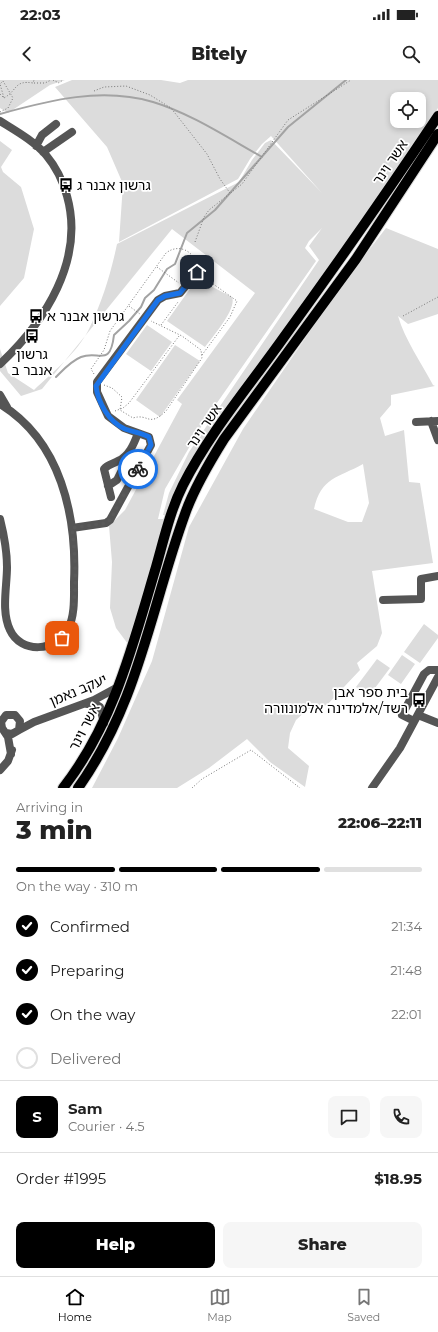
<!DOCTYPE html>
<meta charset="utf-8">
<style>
body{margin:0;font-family:Montserrat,"Noto Sans Hebrew",sans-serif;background:#f6f6f6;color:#222;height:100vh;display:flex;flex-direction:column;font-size:15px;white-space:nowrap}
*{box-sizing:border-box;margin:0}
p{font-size:13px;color:#767676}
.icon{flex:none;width:22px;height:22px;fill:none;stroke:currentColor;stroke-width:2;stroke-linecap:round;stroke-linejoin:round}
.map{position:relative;height:708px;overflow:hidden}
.details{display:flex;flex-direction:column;background:#fff;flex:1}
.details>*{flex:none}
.buttons{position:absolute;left:390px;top:12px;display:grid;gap:8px}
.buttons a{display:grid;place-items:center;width:36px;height:36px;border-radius:8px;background:#fff;box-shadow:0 2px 6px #0003;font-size:20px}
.pin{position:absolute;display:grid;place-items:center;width:34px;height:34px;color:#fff;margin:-17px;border-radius:8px;box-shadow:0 2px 6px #0006}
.courier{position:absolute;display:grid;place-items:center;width:40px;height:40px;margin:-20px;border:3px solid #1a73e8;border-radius:50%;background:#fff;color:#222;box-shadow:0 1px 5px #0007}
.head em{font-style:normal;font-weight:800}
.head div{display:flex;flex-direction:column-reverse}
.head{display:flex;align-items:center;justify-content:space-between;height:68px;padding:0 16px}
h1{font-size:26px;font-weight:800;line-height:30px}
.bar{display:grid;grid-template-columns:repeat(4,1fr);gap:6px 4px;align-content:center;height:48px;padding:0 16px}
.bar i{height:5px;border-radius:3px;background:#e0e0e0}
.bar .on{background:#000}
.bar p{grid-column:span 4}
.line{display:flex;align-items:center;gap:10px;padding:0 16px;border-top:1px solid #e0e0e0}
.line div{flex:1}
.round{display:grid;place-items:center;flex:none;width:42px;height:42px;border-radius:8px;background:#f6f6f6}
ol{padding:0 16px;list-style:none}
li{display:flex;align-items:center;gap:12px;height:44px}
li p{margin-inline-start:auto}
li .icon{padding:4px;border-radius:50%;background:#000;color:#fff;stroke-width:4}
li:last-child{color:#767676}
li i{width:22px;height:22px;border:2px solid #e0e0e0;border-radius:50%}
.action{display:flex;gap:8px;margin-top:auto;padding:8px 16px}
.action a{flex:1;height:46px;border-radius:8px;background:#000;color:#fff;font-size:16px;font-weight:800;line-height:46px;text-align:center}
.action a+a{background:#f6f6f6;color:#222}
.status{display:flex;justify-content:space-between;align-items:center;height:28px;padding:0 20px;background:#fff;direction:ltr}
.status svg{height:11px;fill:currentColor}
header{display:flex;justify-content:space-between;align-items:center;height:52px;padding:0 16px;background:#fff;font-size:18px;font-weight:800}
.menu{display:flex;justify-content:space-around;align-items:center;height:56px;border-top:1px solid #e0e0e0;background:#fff;font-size:11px;color:#767676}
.menu a{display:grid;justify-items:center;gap:2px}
.menu .on{color:#000}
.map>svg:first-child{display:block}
</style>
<div class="status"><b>22:03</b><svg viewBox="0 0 49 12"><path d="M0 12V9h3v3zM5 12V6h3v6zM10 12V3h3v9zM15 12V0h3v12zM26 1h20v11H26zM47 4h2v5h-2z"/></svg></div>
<header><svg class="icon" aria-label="back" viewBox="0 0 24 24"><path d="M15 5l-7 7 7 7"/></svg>Bitely<svg class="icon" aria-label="search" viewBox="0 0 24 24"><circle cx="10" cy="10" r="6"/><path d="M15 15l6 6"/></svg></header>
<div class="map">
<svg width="438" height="708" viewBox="0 0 438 708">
<rect width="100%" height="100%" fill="#fff"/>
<path fill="#dcdcdc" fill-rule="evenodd" d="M0 0H65L50 5 8 33 0 28Z
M72 0H161L180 3 188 0H438V28L214 353 168 435H163L169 413 189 372 319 180 309 166 322 148 309 161 305 168 316 181 205 340 165 409 158 439H167L147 498 141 524 128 564 116 548 110 528 112 482 109 446 125 430 182 324 177 320 255 213 172 149 42 309 21 316 0 291V269L8 293 34 310C53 292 77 273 89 249 102 222 111 193 117 164L239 102 252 80 265 63 271 60 322 113 271 56 262 64 250 79 238 99 119 162 123 104 107 67 55 7ZM397 19H419V41H397Z
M0 61 12 70 1 87 3 92 21 107 34 149 24 198 0 226Z
M386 148 438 169V234L408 244 398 236C405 260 421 282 433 305L435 306 391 315V325L380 338 385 356 404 350 409 402 420 403 433 483 372 491 382 553 377 566 357 583 360 590 327 625 308 629 296 640 290 653 288 668 309 686 305 707 270 682 247 659 209 688 177 708H92L118 658 152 581 189 447 243 349 339 209ZM363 384 369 423 362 442H348L314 429C321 397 338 398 363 384Z
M197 199 232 217C237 229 213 256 205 267L167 241Z
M147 245 172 262 151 291 126 274Z
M175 265 200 281 160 337 136 320Z
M424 544 438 555V558L420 583 404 572Z
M402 575 415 584 401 604 388 595Z
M377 579 390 588 369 616 356 607Z"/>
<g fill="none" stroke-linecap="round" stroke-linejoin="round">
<path stroke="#a3a3a3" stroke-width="2" d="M0 34C50 20 102 7 153 22 190 33 228 58 262 77
M56 297C64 289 71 281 81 277 99 270 110 288 114 255L129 241 141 227 145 218 154 210 167 189 175 184 187 153 215 130 288 47 346 0"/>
<defs>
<path id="major" d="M63 708C114 643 133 564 156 487 164 459 170 431 183 405 210 352 250 305 284 257 337 184 388 111 438 36
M78 708C139 622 150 530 185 434 194 408 209 383 224 359L356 179 438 54"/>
</defs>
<use href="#major" stroke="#dbdbdb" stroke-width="12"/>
<path stroke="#777" stroke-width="1" stroke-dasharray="1 2" stroke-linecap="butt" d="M53 0 59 3 63 0
M34 3H45L51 0
M94 11 104 7 126 6 150 15 171 28 207 74 220 99 230 113
M0 14 4 18C18 10 14 0 33 3L34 0
M0 32 8 28 13 18 3 1 0 4 4 18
M195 162 204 137 209 130 242 104 288 40 351 0
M157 187 179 203
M129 226 140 234
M403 236 438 217
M161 245 178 222 177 221
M202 275 230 237 237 221 202 196
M94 294 91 289 104 270 110 251 166 173C179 163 194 171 197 186
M104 305 112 308 122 317 120 330 133 338C149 333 148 348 166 331L202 278 201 270 182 256 151 241
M115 331 123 328 129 323 179 256
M192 708 202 699 251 670 300 708"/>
<path stroke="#555" stroke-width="8" d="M0 41C16 51 34 61 46 75 56 87 63 101 67 116 85 180 45 242 0 284
M36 66 42 55 56 44
M43 72 72 52
M0 315 7 327
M0 324C61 361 77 436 74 502 74 517 75 536 68 549 56 572 21 574 10 550 1 531 7 507 7 487 7 471 4 455 0 439
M431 341 438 360
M416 342 438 341
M108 406 117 400 122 390
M111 417 104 389C108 384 113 384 118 381 129 376 134 364 138 353
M72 448 106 443 110 440 151 365 149 357 124 348 108 336 97 312V302L158 220 165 216 180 213 197 192
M383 520 421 519V499L438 496
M87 624H95L100 627 104 643
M418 635 438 643
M414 641 402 635 424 594 429 590H438
M19 650 34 642 94 620 118 607
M6 653 12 654 19 650 20 641 15 635H6L1 642 2 648 8 657 11 674
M0 690 8 681 12 670
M372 708 400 668 438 597"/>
<use href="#major" stroke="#000" stroke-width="10"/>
</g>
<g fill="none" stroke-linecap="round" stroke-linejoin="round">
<path stroke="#595959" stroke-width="4" stroke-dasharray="0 7.2" d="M62 558C80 532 76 480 72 448L106 443 110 440 138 389"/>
<path stroke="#1a73e8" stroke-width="5" d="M138 389 151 365 149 357C142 353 133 352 125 349 109 342 98 323 96 306L158 220 165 216 180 213 197 192"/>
</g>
<defs>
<symbol id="bus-bare" viewBox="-9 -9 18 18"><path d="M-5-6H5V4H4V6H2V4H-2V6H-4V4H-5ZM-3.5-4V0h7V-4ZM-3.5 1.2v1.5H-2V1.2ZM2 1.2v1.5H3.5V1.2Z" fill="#000" stroke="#fff" stroke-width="2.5" paint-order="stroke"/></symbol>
</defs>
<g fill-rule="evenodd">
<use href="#bus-bare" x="56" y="95" width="20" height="20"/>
<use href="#bus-bare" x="26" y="226" width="20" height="20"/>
<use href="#bus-bare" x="22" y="246" width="20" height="20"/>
<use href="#bus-bare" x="409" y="610" width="20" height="20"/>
</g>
<g text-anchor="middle" stroke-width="3.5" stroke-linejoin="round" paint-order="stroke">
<g font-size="14" fill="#000" stroke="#fff">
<text transform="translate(390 82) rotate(-56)" y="5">אשר וינר</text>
<text transform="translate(204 346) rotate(-56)" y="5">אשר וינר</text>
<text transform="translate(78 610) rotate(-23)" y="5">יעקב נאמן</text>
<text transform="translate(84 647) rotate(-63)" y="5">אשר וינר</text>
</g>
<g font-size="14" fill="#000" stroke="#fff" text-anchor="start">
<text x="77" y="110">גרשון אבנר ג</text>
<text x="47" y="241">גרשון אבנר א</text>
<text x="32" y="279" text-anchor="middle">גרשון<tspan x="32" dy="16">אנבר ב</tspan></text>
<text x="408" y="617" text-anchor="end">בית ספר אבן<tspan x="408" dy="16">רשד/אלמדינה אלמונוורה</tspan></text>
</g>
</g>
</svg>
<div class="buttons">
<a><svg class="icon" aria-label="locate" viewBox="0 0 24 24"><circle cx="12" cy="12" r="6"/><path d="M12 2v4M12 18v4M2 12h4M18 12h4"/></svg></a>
</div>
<div class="pin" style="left:62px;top:558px;background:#ea580c"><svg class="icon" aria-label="bag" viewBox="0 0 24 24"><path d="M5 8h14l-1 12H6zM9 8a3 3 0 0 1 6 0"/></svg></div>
<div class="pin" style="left:197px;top:192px;background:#1f2937"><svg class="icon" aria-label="home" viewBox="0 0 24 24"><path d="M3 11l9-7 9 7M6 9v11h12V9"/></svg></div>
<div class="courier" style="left:138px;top:389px"><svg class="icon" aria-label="bike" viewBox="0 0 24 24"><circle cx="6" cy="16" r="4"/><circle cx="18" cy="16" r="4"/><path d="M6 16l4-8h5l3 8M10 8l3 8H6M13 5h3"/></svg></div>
</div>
<section class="details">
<div class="head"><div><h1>3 min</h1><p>Arriving in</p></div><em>22:06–22:11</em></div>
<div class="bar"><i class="on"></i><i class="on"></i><i class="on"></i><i></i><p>On the way · 310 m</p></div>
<ol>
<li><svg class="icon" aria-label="check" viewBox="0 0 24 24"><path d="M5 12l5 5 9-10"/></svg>Confirmed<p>21:34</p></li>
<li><svg class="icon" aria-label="check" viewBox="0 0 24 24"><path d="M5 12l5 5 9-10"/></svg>Preparing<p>21:48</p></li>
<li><svg class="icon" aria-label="check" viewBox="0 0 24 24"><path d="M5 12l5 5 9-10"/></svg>On the way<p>22:01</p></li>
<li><i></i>Delivered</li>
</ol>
<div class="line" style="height:72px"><b class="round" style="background:#000;color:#fff">S</b><div><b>Sam</b><p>Courier · 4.5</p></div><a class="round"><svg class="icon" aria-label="chat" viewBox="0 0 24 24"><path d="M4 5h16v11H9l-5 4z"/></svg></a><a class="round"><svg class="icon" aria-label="phone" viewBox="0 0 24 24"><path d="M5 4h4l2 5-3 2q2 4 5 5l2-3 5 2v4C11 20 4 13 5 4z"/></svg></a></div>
<div class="line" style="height:52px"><div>Order #1995</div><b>$18.95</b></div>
<div class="action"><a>Help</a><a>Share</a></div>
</section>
<nav class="menu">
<a class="on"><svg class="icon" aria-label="home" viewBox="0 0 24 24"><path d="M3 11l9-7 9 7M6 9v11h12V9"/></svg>Home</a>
<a><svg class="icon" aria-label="map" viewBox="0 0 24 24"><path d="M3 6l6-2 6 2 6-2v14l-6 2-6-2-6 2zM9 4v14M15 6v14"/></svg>Map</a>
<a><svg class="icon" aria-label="saved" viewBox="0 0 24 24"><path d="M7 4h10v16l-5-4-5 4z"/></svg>Saved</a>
</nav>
